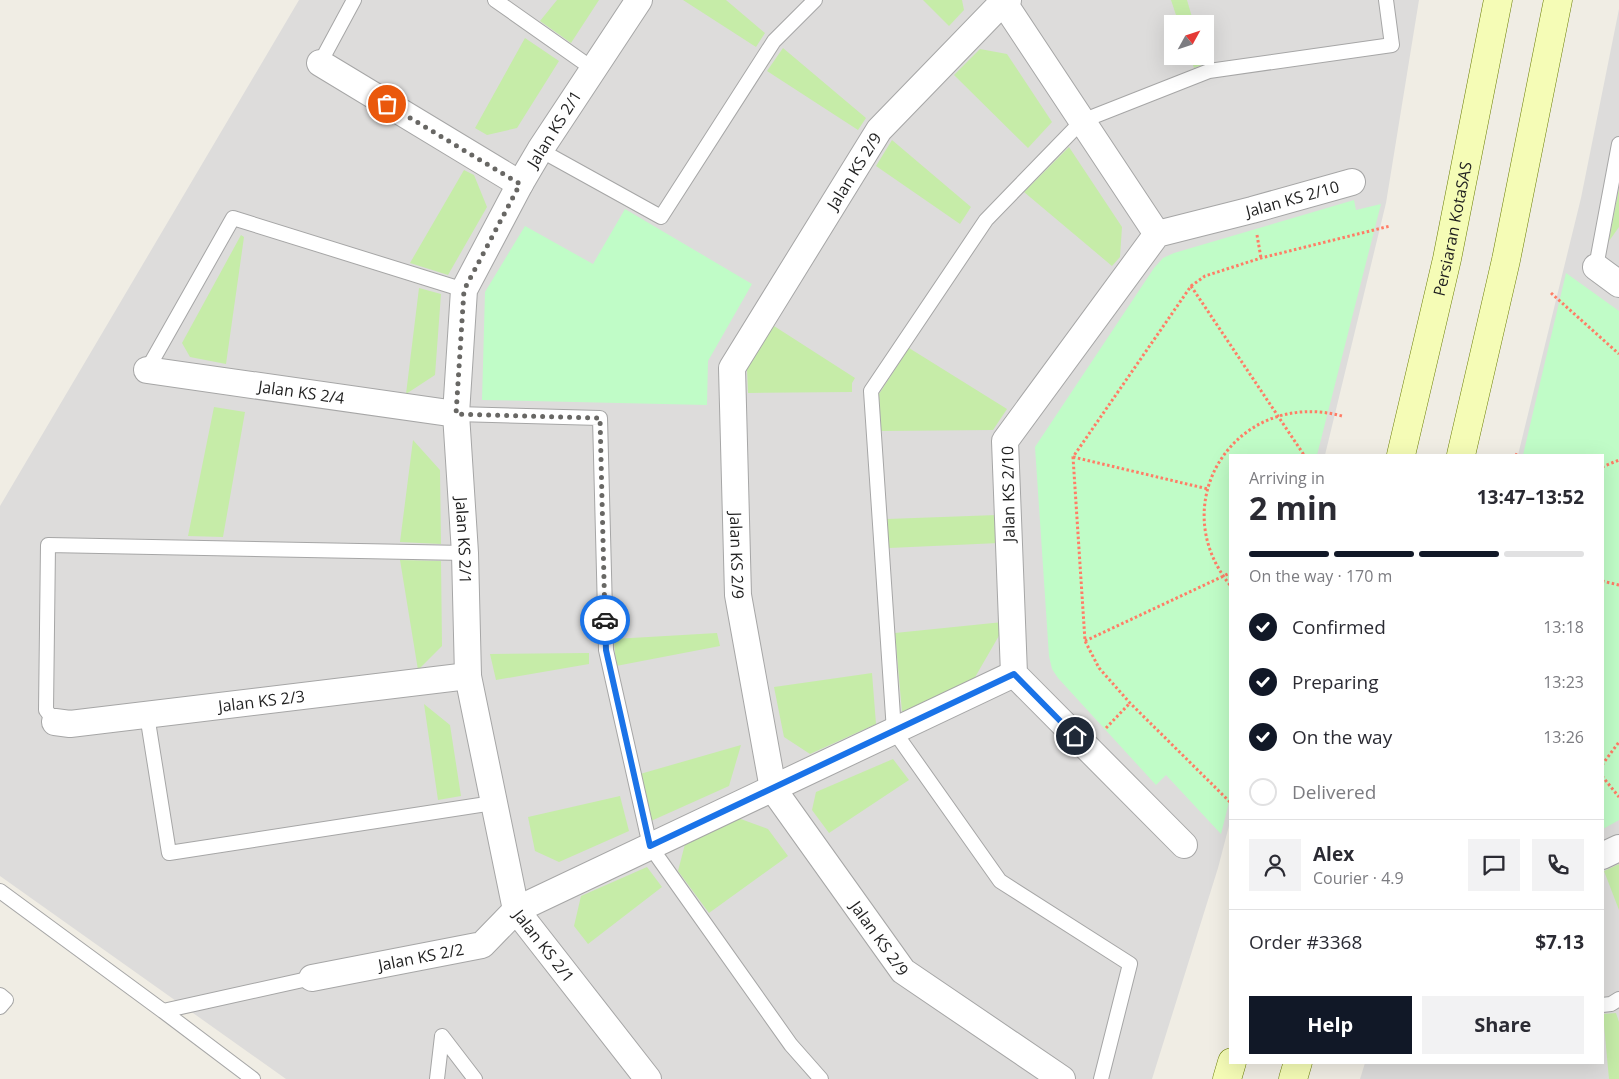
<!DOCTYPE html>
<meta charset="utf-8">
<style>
body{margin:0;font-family:"Open Sans",sans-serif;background:#f2f2f3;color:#2b2b33;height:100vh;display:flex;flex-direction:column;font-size:19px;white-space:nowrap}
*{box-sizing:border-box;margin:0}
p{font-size:16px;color:#7c7c81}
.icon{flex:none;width:28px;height:28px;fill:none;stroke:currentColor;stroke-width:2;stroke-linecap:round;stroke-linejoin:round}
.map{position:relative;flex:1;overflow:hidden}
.sheet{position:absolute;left:1229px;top:454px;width:375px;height:610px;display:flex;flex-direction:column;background:#fff;border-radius:0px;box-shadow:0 5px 20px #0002}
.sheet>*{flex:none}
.needle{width:32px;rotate:50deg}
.fabs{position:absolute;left:1164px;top:15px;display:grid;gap:10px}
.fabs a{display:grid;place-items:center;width:50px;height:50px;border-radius:0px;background:#fff;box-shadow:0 5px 20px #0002;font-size:25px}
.pin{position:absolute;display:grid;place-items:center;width:42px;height:42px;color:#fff;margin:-21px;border:2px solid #fff;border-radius:50%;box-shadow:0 1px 5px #0007}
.courier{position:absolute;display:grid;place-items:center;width:50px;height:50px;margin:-25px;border:4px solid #1a73e8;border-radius:50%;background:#fff;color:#222;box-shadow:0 1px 6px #0007}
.summary em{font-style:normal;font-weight:700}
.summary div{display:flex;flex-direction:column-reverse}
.summary{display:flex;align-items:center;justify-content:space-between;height:85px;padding:0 20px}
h1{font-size:32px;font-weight:700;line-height:38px}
.bar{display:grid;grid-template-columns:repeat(4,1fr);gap:8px 5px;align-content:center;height:60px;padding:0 20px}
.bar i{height:6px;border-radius:4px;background:#e1e1e2}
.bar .on{background:#111827}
.bar p{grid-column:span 4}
.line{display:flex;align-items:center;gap:12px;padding:0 20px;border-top:1px solid #e1e1e2}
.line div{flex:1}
.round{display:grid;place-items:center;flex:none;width:52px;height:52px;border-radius:0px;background:#f2f2f3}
ol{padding:0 20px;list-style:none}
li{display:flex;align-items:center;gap:15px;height:55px}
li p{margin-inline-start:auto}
li .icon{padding:5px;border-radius:50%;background:#111827;color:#fff;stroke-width:4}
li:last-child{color:#7c7c81}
li i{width:28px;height:28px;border:2px solid #e1e1e2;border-radius:50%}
.cta{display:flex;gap:10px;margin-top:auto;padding:10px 20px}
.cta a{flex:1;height:58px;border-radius:0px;background:#111827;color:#fff;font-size:20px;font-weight:700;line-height:58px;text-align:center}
.cta a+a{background:#f2f2f3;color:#2b2b33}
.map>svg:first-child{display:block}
</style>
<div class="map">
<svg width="1619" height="1079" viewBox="0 0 1619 1079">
<rect width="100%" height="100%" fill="#f0ede4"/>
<path fill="#dddcdb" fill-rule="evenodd" d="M299 0H1419L1386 203 1325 455H1230V822L1218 868 1152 1079H286L0 876V506ZM1172 24H1205V56H1172Z
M1619 9V1079H1360L1365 1063 1602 1062V455H1518L1581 198Z"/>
<path fill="#c6eca8" d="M557 0H599L571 43 540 21Z
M683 0H726L765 33 756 47Z
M923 0H962L964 10 949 26Z
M1171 0H1187L1194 24H1179Z
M525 38 559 61 517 128 487 135 475 128Z
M783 48 866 118 858 130 767 71Z
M980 49 1007 54 1052 122 1028 148 954 75Z
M1190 56H1204L1207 63 1194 68Z
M892 140 971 207 960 224 876 166Z
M1069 147 1122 227 1120 257 1112 266 1024 192Z
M464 170 474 175 487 207 448 275 410 263Z
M1619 188V227L1609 241Z
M241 235 244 237 226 364 190 357 182 343Z
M419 288 441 294 435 375 406 394Z
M774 326 855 378 852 383V392L748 393 747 369Z
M909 348 1007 409 993 430 881 431 879 394Z
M214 407 245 412 223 537 188 536Z
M413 440 440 470 441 544 400 542Z
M997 515 999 543 889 548 887 519Z
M400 560 441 561 442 646 418 670Z
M1003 622 1004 627 974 679 902 712 895 633Z
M717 633 720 646 616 666 614 639Z
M589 653V664L496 680 490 654Z
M872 673 876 724 810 754 784 737 774 687Z
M424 704 450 725 461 796 438 800Z
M741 745 729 786 651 821 640 774Z
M893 759 909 780 829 833 812 810 816 792Z
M620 796 629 831 559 862 535 851 528 817Z
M738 818 768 829 788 856 709 913 678 871 685 844Z
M1619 864V910L1604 871Z
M647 867 662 887 588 944 574 926 581 896Z
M1616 1013 1619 1022V1079H1609L1603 1014Z"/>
<path fill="#c0fcc7" d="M1354 200 1356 210 1381 204 1317 455H1230V798L1221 834 1166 775 1156 785 1058 678 1052 669 1049 656 1035 447 1154 268 1163 258 1174 253Z
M625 209 752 284 708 361 707 405 482 400 485 292 525 226 593 264Z
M1566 273 1619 311V820L1603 829 1602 455H1523Z"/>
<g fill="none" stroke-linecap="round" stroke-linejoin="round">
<defs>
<path id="service" d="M495 0 593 69
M320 63 354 0
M540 150 661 217 774 41 815 0
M1596 267 1619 144
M147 370 233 218 464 290
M456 414 600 418 606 650 650 846 791 1045 821 1079
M147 715 169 853 493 803
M55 722 46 710 48 545 465 553
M0 891 163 1011 312 978
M0 995 6 1000 0 1007
M1602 1005 1611 1004 1619 999
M163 1011 253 1079
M437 1079 442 1036 475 1079
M1101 1079 1130 964 1000 881 894 731 871 391 986 220 1082 121 1209 71 1392 45 1386 0"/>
<g id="minor">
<path id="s1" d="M639 0 540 150 520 184 464 290 456 414 465 553 468 676 516 910 648 1079"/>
<path d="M1002 0 1157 234"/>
<path id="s2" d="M1008 0 1003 2 879 130 732 368 738 595 773 789 903 971 1062 1079"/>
<path d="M320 63 520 184"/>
<path d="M1596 267 1619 284"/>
<path id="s3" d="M147 370 456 414"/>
<path id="s4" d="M55 722 70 724 468 676"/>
<path id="s5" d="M1184 845 1014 674 1005 441 1157 234 1252 210 1352 182"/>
<path d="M1602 856 1619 848"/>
<path id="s6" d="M312 978 482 945 516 910 1014 674"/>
</g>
<g id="secondary">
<path id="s7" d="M1401 455 1447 259 1498 0"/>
<path d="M1461 455 1506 260 1558 0"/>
<path d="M1227 1079 1232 1062"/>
<path d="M1293 1079 1298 1062"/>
</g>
</defs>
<use href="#service" stroke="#a6a6a6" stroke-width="16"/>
<use href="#minor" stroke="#a6a6a6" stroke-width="28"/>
<use href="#secondary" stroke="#687b00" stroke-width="29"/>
<path stroke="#ff7d66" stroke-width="3" stroke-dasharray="2.5 2.5" stroke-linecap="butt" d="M1257 235 1261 258
M1191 286 1304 455
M1551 293 1619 354
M1515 454 1517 455
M1073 457 1208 489
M1602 467 1619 460
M1602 581 1619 585
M1230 585C1162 501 1238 388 1342 416
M1085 641 1230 573
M1106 728 1130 703
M1602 765 1619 742
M1602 776 1619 797
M1230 802 1130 703 1099 668 1085 641 1073 457 1191 286 1205 276 1261 258 1390 226"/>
<use href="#service" stroke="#fff" stroke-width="14"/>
<use href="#minor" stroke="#fff" stroke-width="26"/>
<use href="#secondary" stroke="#f5fcb6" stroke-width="28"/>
</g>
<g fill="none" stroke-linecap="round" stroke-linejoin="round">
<path stroke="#686764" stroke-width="5" stroke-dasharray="0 9" d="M387 104 520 184 464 290 456 414 600 418 605 620"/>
<path stroke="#1a73e8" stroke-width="6" d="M605 620 606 650 650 846 1014 674 1075 736"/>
</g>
<g text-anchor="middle" stroke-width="4" stroke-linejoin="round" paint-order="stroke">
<g font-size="16" fill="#1f1f1f" stroke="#fff">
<text transform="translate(554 129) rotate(-58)" y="6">Jalan KS 2/1</text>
<text transform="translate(854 171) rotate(-58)" y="6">Jalan KS 2/9</text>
<text dy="6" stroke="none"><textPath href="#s5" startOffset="871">Jalan KS 2/10</textPath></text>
<text dy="6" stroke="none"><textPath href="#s7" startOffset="232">Persiaran KotaSAS</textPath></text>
<text dy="6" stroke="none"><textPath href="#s3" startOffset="156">Jalan KS 2/4</textPath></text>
<text transform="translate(1008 494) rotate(-91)" y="6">Jalan KS 2/10</text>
<text dy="6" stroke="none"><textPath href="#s1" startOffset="590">Jalan KS 2/1</textPath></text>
<text dy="6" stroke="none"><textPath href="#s2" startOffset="651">Jalan KS 2/9</textPath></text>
<text dy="6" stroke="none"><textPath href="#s4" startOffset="208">Jalan KS 2/3</textPath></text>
<text dy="6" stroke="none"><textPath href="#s2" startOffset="1071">Jalan KS 2/9</textPath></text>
<text dy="6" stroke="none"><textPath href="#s1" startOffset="1010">Jalan KS 2/1</textPath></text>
<text dy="6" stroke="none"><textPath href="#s6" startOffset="111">Jalan KS 2/2</textPath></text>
</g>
</g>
</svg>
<div class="fabs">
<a><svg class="needle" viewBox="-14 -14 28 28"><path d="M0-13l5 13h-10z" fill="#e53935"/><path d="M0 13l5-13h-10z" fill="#7c7c81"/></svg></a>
</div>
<div class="pin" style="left:387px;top:104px;background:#ea580c"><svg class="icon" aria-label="bag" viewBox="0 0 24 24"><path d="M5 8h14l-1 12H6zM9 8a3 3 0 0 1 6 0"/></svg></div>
<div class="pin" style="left:1075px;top:736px;background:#1f2937"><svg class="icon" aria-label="home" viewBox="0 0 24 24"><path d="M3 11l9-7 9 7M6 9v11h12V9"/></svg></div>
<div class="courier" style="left:605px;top:620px"><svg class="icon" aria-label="car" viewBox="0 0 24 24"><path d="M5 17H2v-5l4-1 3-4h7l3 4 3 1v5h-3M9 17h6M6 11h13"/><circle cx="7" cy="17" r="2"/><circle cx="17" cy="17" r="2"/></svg></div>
<section class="sheet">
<div class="summary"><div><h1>2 min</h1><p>Arriving in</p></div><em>13:47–13:52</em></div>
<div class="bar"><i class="on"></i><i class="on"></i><i class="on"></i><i></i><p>On the way · 170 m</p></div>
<ol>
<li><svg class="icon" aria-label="check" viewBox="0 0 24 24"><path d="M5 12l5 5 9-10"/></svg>Confirmed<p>13:18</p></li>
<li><svg class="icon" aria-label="check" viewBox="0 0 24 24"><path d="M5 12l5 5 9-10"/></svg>Preparing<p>13:23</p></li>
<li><svg class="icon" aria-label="check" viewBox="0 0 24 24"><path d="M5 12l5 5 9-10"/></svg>On the way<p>13:26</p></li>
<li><i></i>Delivered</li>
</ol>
<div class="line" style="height:90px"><a class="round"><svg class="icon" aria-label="person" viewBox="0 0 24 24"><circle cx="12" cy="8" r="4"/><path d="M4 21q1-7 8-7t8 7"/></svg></a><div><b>Alex</b><p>Courier · 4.9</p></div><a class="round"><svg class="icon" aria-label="chat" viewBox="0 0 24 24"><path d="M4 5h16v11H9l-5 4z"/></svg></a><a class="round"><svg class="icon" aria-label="phone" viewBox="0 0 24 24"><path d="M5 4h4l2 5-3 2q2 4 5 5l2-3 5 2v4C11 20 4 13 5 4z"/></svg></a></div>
<div class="line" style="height:65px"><div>Order #3368</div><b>$7.13</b></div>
<div class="cta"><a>Help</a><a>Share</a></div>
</section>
</div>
